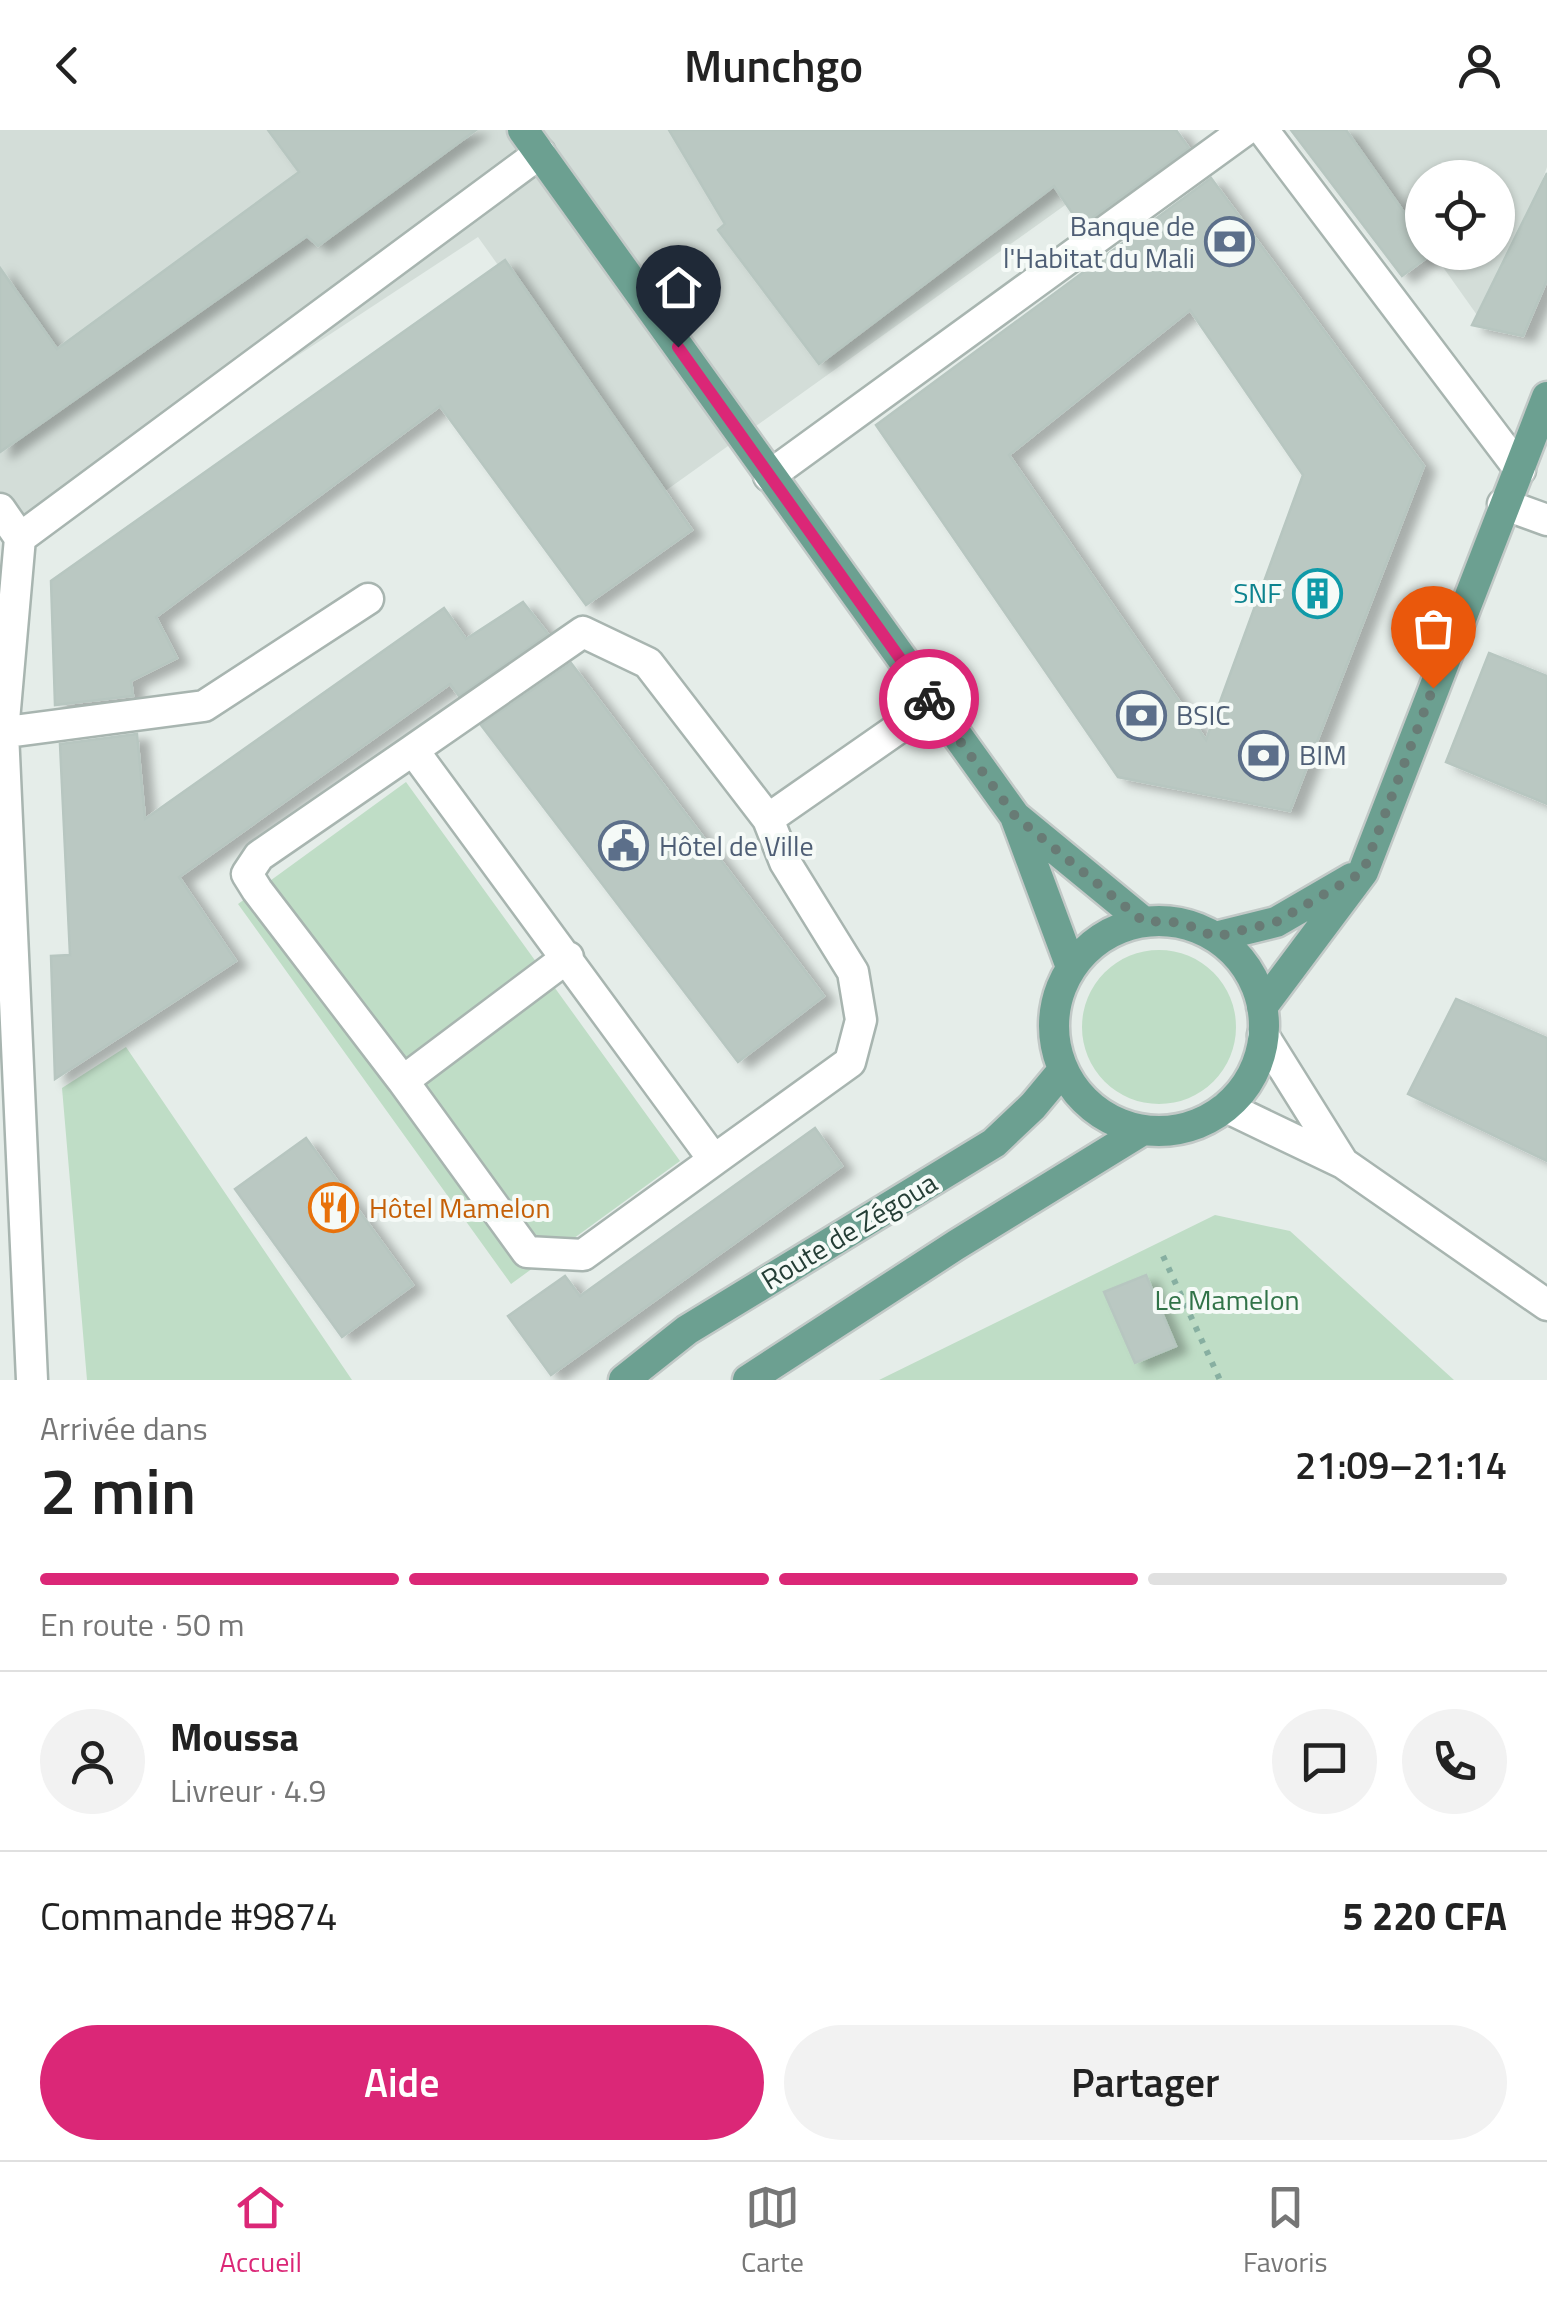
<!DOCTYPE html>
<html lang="fr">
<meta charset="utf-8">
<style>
body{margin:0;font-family:"Titillium Web",sans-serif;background:#f2f2f2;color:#222;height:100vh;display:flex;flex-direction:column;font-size:38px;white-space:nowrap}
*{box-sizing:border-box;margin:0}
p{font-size:32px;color:#767676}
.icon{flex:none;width:55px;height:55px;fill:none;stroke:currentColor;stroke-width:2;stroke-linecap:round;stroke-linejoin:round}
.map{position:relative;height:1250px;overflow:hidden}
.details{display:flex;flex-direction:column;background:#fff;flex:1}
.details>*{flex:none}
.fabs{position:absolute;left:1405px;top:30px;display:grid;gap:20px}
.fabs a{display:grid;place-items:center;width:110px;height:110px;border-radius:50%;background:#fff;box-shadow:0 2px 8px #0004;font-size:50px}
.pin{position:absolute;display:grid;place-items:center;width:85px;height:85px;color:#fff;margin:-102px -42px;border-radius:50% 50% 50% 0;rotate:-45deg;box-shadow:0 0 10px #0007}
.pin .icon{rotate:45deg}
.courier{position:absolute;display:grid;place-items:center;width:100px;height:100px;margin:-50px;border:8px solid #db2777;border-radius:50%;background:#fff;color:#222;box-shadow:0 2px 12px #0007}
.head em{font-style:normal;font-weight:600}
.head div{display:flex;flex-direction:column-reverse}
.head{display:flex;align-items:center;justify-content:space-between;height:170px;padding:0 40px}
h1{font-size:65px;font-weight:600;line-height:75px}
.bar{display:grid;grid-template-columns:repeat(4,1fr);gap:15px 10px;align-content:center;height:120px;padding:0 40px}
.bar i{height:12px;border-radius:8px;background:#e0e0e0}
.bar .active{background:#db2777}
.bar p{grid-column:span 4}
.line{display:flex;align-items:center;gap:25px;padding:0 40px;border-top:2px solid #e0e0e0}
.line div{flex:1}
.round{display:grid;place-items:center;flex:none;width:105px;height:105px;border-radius:52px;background:#f2f2f2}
.action{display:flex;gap:20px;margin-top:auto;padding:20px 40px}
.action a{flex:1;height:115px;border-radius:60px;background:#db2777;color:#fff;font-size:40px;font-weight:600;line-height:115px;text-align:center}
.action a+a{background:#f2f2f2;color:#222}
header{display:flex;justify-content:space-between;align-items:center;height:130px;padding:0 40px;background:#fff;font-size:45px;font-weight:600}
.tabs{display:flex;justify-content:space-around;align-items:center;height:140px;border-top:2px solid #e0e0e0;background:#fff;font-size:28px;color:#767676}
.tabs a{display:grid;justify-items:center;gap:5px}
.tabs .active{color:#db2777}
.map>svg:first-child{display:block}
</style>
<header><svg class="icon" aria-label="back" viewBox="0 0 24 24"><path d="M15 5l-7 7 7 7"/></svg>Munchgo<svg class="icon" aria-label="person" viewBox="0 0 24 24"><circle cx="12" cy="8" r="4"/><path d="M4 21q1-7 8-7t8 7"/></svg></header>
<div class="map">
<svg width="1547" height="1250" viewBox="0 0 1547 1250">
<defs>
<filter id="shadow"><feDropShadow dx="11" dy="6" stdDeviation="5" flood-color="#0004"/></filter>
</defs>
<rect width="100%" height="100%" fill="#e5ede9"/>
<path fill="#d3ddd8" d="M0 0H1170L661 364 478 107 20 408 0 380Z
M1346 0H1547V37L1540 57 1477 185 1433 123 1498 122V48H1422V108Z"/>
<path fill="#bfddc6" d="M406 652 680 1031 511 1154 238 774Z
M1082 897a77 77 0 1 1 154 0a77 77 0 1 1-154 0Z
M126 917 352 1250H87L62 958Z
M1215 1085 1290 1101 1454 1250H879Z"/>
<path fill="#bac8c2" stroke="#b7c6c0" stroke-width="2.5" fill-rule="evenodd" filter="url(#shadow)" d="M268 0H476L318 116 307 106 0 322V138L57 219 299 42Z
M669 0H1176L1189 18 1081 96 1054 56 819 234 718 100 725 94Z
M1291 0H1346L1422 108V122L1433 123 1402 146Z
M1547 43V150L1523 206 1472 195Z
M1211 48 1424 336 1290 681 1118 647 876 295ZM1190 180 1303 345 1206 610 1009 325Z
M505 130 692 400 586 475 440 276 156 487 177 528 131 551 133 566 55 575 51 451Z
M523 472 548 504 459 566 450 554 179 747 236 831 55 949 51 826 70 825 60 614 137 604 145 689 444 478 466 509Z
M1489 523 1547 546V674L1446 632Z
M571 533 824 866 738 932 481 595Z
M1456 869 1547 908V1031L1408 964Z
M815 998 842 1036 551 1245 508 1186 565 1146 580 1166Z
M306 1008 413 1155 342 1207 235 1059Z
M1146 1145 1176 1216 1135 1233 1104 1162Z"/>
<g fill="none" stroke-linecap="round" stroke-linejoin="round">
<defs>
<path id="minor" d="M1263 0 1520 340
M769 346 1245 0
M1503 374 1547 390
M0 379 20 408 3 602 32 1250
M20 408 540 23
M583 502 648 533 768 689 785 732 853 842 861 890 850 932 714 1030 413 620Z
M0 603 204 576 368 469
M413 620 259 726 247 744 257 760 403 951 527 1122 583 1125 714 1030
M768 689 933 574
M1263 905 1343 1033
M403 951 568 827
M1226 977 1343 1033 1547 1175"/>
<path id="major" d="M523 0 1015 686 1144 792
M1016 689 1071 837
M1054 896a105 105 0 1 1 210 0a105 105 0 1 1-210 0Z
M1215 807 1276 792 1352 748
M1262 877 1363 742 1547 267
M624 1250 687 1200 994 1013 1033 976 1063 940
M748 1250 956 1115 1143 1000"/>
</defs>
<use href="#minor" stroke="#a8b5b0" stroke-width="35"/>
<use href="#major" stroke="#c2c9c7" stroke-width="35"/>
<path stroke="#87afa1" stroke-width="6" stroke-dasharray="5 8" stroke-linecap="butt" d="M1163 1126 1220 1250"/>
<use href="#minor" stroke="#fff" stroke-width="30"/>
<use href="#major" stroke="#6ca091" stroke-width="30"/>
</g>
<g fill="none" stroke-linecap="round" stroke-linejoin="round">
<path stroke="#687b75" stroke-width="10" stroke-dasharray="0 18" d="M929 569 1015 686 1144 792 1169 791 1193 797 1215 807 1276 792 1363 742 1433 558"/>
<path stroke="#db2777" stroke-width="12" d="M678 217 929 569"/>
</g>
<defs>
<symbol id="bank-ring" viewBox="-11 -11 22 22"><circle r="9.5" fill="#f5faf7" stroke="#5c6f8a" stroke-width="1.5"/><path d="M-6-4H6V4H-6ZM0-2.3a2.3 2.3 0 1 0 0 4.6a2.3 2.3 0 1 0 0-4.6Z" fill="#5c6f8a"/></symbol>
<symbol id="building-ring" viewBox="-11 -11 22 22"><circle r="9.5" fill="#f5faf7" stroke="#0f9aa8" stroke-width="1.5"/><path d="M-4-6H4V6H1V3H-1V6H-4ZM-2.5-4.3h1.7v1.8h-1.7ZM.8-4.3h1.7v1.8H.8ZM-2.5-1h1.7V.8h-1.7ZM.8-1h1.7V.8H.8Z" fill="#0f9aa8"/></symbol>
<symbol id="civic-ring" viewBox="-11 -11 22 22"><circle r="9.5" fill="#f5faf7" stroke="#5c6f8a" stroke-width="1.5"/><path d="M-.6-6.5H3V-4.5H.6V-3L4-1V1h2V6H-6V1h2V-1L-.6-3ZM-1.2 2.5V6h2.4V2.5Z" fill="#5c6f8a"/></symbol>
<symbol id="restaurant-ring" viewBox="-11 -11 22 22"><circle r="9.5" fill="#f5faf7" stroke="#e8710a" stroke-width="1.5"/><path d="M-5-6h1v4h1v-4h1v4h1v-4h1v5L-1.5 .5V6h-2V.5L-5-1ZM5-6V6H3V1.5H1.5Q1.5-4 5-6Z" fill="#e8710a"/></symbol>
</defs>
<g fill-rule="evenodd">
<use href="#bank-ring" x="1202" y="84" width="55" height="55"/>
<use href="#building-ring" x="1290" y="436" width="55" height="55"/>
<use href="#bank-ring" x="1114" y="558" width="55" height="55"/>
<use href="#bank-ring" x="1236" y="598" width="55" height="55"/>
<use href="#civic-ring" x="596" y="688" width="55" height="55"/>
<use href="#restaurant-ring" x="306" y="1050" width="55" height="55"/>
</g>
<g text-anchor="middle" stroke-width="8" stroke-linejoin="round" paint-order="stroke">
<g font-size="28" fill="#4e5e75" stroke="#f5faf7" text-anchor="start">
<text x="1195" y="106" text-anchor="end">Banque de<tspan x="1195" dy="32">l'Habitat du Mali</tspan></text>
<text x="1176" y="595">BSIC</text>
<text x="1299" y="635">BIM</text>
<text x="659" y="726">Hôtel de Ville</text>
</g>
<g font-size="28" fill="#0d838f" stroke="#f5faf7" text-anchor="end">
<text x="1282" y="473">SNF</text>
</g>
<g font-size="28" fill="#c56008" stroke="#f5faf7" text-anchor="start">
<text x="369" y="1088">Hôtel Mamelon</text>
</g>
<g font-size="28" fill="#253e36" stroke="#f5faf7">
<text transform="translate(849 1101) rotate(-31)" y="10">Route de Zégoua</text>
</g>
<g font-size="28" fill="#317348" stroke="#f5faf7">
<text x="1227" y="1180">Le Mamelon</text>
</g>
</g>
</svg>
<div class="fabs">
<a><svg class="icon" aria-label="locate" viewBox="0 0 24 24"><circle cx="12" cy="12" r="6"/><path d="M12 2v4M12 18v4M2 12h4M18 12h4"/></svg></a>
</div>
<div class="pin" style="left:1433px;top:558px;background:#ea580c"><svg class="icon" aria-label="bag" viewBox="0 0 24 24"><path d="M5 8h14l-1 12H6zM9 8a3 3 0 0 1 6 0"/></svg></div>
<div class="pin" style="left:678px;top:217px;background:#1f2937"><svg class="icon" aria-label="home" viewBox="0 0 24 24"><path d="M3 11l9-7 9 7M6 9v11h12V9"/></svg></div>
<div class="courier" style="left:929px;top:569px"><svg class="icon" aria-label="bike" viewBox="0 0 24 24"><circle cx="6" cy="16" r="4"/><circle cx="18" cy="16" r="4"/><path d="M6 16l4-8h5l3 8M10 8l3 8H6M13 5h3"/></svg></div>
</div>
<section class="details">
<div class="head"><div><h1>2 min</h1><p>Arrivée dans</p></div><em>21:09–21:14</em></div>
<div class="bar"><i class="active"></i><i class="active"></i><i class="active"></i><i></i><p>En route · 50 m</p></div>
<div class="line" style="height:180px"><a class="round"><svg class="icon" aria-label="person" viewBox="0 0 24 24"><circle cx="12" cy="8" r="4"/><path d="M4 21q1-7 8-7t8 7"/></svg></a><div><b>Moussa</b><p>Livreur · 4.9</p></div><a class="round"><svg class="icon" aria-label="chat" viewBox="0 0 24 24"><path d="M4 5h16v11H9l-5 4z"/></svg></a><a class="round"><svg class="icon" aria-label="phone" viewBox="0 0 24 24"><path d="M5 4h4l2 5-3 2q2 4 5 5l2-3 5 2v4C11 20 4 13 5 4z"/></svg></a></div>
<div class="line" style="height:130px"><div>Commande #9874</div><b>5 220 CFA</b></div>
<div class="action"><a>Aide</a><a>Partager</a></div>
</section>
<nav class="tabs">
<a class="active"><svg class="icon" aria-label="home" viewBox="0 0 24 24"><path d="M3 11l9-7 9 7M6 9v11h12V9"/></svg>Accueil</a>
<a><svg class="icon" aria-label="map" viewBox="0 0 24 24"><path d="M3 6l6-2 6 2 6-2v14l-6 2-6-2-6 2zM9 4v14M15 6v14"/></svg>Carte</a>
<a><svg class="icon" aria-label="saved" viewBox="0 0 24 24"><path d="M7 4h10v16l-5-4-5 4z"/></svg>Favoris</a>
</nav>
